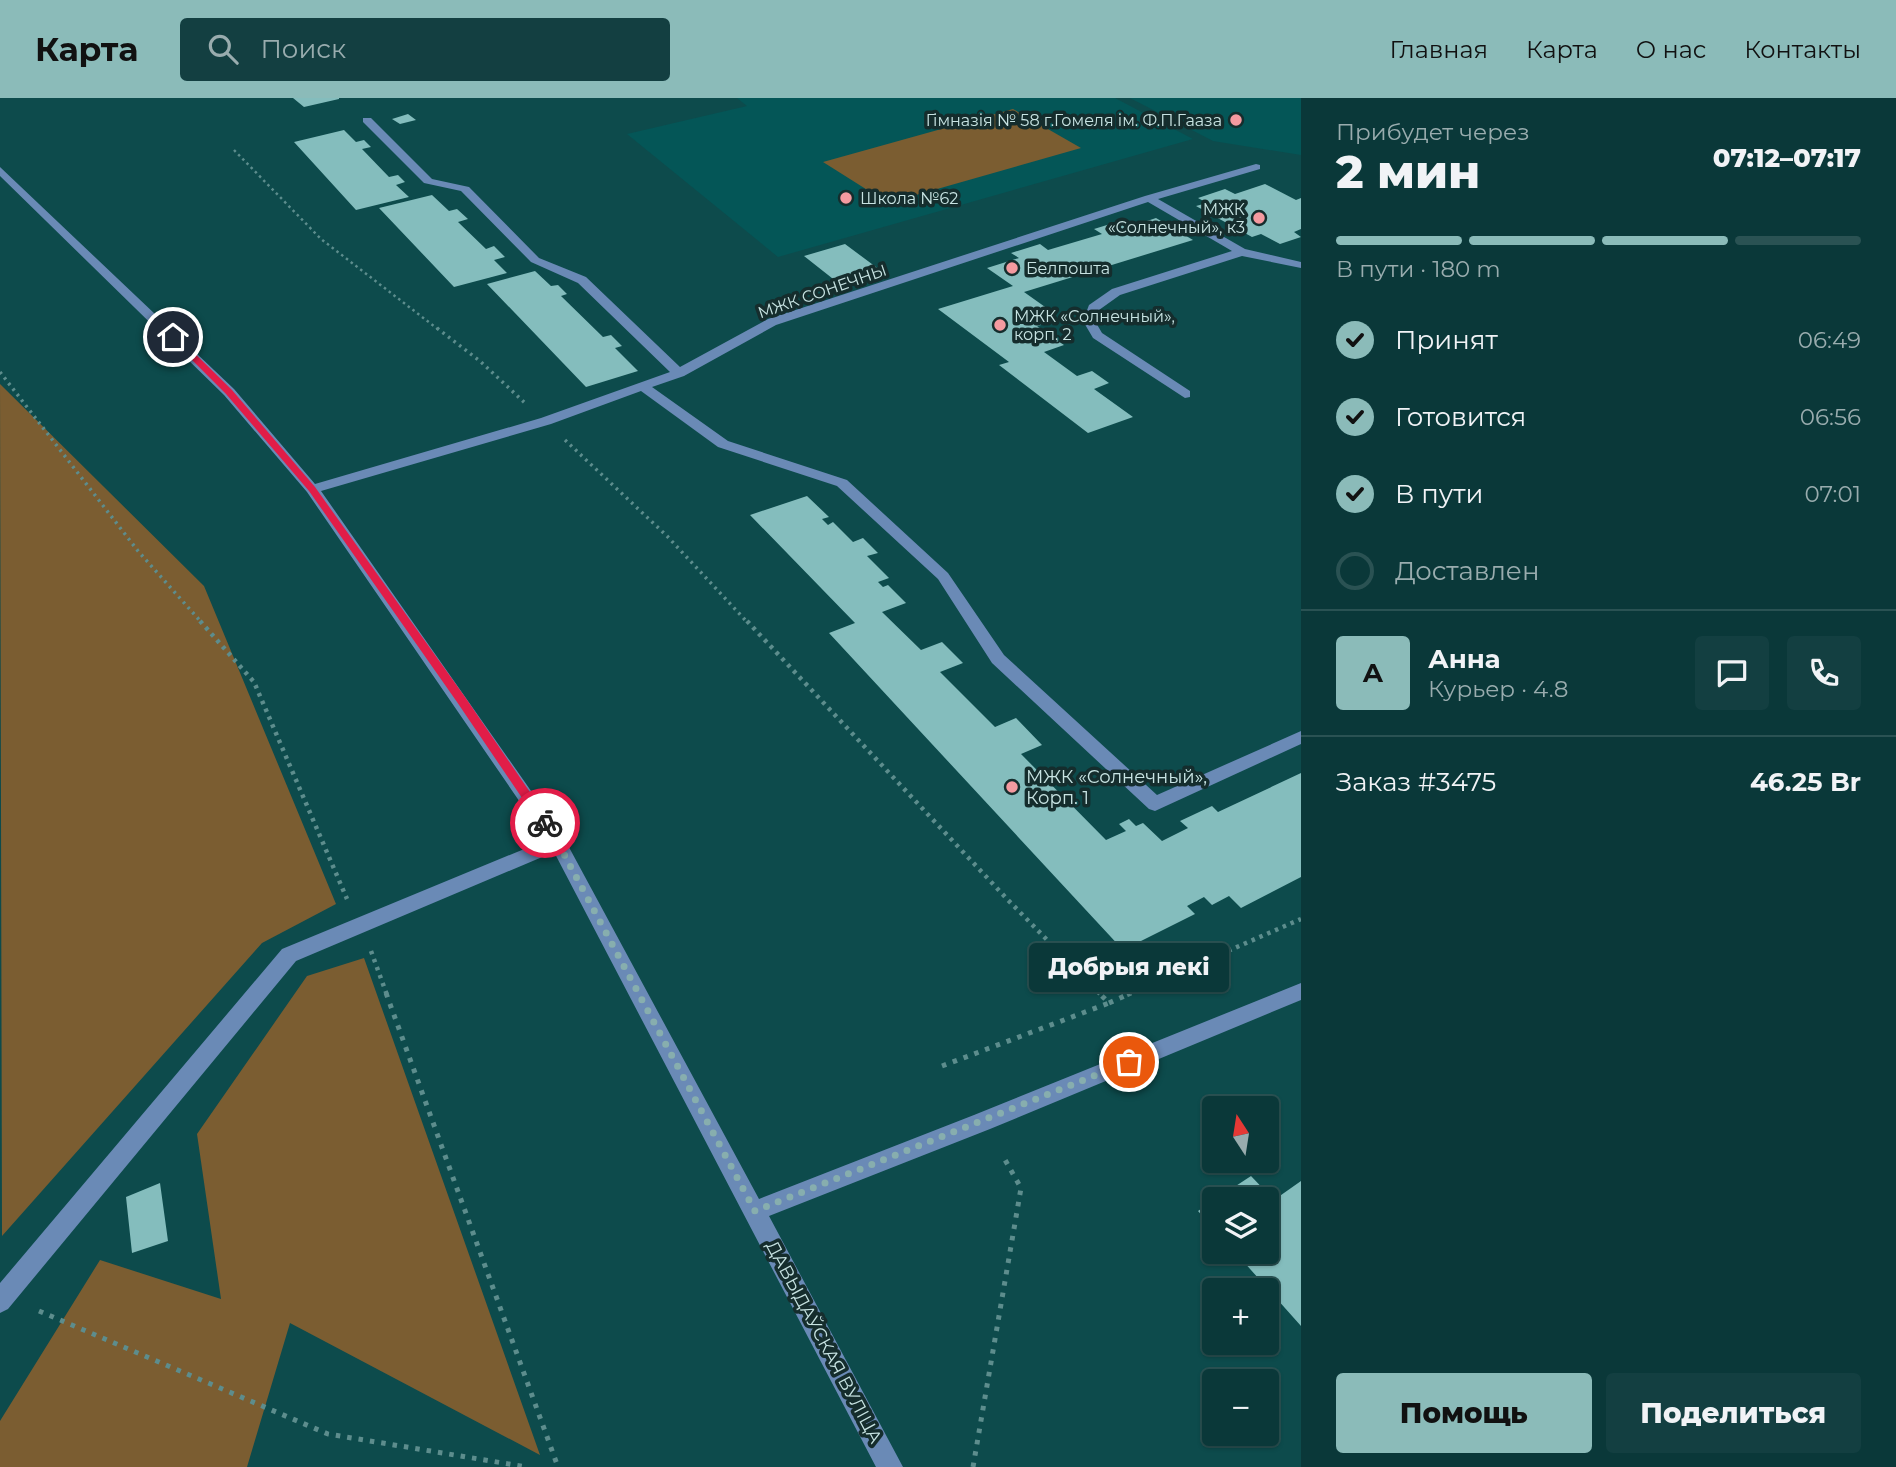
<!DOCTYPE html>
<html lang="ru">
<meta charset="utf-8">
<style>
body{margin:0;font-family:Montserrat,sans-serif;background:#133f41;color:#f1f3f6;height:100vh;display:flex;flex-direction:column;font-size:26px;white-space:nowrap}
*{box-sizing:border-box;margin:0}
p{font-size:23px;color:#99acae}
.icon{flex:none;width:38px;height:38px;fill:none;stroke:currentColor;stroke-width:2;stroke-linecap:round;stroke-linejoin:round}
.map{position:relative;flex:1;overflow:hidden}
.details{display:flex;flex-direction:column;background:#0a3839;width:595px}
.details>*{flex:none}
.needle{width:46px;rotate:348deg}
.buttons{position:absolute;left:1202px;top:998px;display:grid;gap:14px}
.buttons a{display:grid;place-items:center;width:77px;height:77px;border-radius:7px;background:#0a3839;box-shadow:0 2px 5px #0004,0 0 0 2px #2a5253;font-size:35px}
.pin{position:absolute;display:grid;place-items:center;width:60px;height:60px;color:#fff;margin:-30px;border:4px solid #fff;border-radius:50%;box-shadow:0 2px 7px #0007}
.courier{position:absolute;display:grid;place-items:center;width:70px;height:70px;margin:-35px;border:5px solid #e11d48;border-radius:50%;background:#fff;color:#222;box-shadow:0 2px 9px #0007}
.bubble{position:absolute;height:49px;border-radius:7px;background:#0a3839;box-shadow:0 2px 5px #0004,0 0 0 2px #2a5253;font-size:23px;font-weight:800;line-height:49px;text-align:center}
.overview em{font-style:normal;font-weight:800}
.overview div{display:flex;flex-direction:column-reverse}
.overview{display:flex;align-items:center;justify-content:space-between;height:119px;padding:0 35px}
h1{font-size:46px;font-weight:800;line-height:52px}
.bar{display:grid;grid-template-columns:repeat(4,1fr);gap:10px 7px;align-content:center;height:84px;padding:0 35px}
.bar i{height:9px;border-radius:5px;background:#2a5253}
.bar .active{background:#8bbbb9}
.bar p{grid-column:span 4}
.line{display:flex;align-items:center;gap:18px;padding:0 35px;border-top:2px solid #2a5253}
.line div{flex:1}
.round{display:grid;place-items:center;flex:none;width:74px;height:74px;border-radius:7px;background:#133f41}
ol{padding:0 35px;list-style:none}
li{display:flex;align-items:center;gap:21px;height:77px}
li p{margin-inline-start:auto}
li .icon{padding:7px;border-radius:50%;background:#8bbbb9;color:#111;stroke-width:4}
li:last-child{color:#99acae}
li i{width:38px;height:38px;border:4px solid #2a5253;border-radius:50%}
.cta{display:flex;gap:14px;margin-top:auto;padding:14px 35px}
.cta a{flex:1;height:80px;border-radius:7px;background:#8bbbb9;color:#111;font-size:28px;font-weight:800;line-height:80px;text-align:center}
.cta a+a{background:#133f41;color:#f1f3f6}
header{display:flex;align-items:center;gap:42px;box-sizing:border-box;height:98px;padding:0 35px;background:#8bbbb9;color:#111}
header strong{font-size:33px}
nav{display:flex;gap:38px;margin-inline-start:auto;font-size:24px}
.search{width:490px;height:63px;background:#133f41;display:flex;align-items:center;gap:18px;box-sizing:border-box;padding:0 24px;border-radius:7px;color:#99acae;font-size:26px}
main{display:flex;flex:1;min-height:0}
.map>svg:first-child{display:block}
</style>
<header>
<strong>Карта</strong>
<div class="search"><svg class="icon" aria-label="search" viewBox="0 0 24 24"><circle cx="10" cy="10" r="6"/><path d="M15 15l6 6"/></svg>Поиск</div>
<nav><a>Главная</a><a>Карта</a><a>О нас</a><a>Контакты</a></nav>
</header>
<main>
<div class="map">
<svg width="1301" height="1369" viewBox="0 0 1301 1369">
<rect width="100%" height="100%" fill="#0d4b4c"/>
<path fill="#045657" d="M737 0H1115L1193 41 778 159 627 36 747 8Z
M1130 0H1301V57L1213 43Z"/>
<path fill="#7b5d31" d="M1013 11 1081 50 888 105 823 64Z
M0 286 204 488 336 806 262 845 2 1138Z
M364 860 540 1357 290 1225 247 1369H0V1323L100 1162 221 1201 197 1036 307 878Z"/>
<path fill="#84bdbd" d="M293 0H339V1L304 9Z
M408 16 416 22 400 26 392 21Z
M344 32 356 44 364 42 371 49 362 51 389 79 398 77 405 84 396 87 409 99 356 112 294 44Z
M1265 86 1296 102 1301 100V131L1294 134 1301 139 1280 146 1261 136 1252 139 1196 108 1207 105 1198 100 1225 91 1235 96Z
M432 97 449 113 457 111 468 121 458 124 486 151 494 148 505 159 494 162 507 175 454 189 379 110Z
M1156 120 1193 142 1024 194 1055 216 1036 223 1041 227 1037 228 1064 247 1044 254 1077 278 1092 273 1109 285 1094 291 1133 319 1088 335 999 267 1009 264 938 211 1013 188 987 170 1019 160 1011 155 1040 146 1048 152 1102 136 1094 131 1120 123 1129 129Z
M845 146 884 175 842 188 804 158Z
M535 173 551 188 558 187 567 196 561 198 603 239 611 237 622 248 615 250 638 273 586 289 487 186Z
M807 398 829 419 822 421 828 427 833 424 853 444 863 440 878 455 867 458 889 480 878 484 883 489 888 487 906 505 882 514 921 552 942 544 963 565 940 574 995 629 1016 620 1042 647 1021 656 1106 742 1126 733 1119 726 1129 721 1136 728 1143 725 1162 743 1188 730 1180 723 1212 708 1218 714 1301 675V779L1241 810 1229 798 1212 807 1204 799 1187 808 1195 816 1123 852 829 535 855 525 750 417Z
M1251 1078 1274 1102 1301 1083V1228L1234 1153H1267V1101H1216Z
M160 1085 168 1143 132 1155 126 1099Z
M1214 1102V1131L1198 1113Z"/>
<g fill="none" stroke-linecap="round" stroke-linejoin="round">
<path stroke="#5d8d8d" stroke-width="2.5" stroke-dasharray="2.5 3.5" stroke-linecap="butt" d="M234 52 321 141 439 232"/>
<path stroke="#5d8d8d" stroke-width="3.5" stroke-dasharray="2.5 4.5" stroke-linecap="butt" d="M437 230 481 264 525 305
M0 274 138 453 202 525
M565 342 667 438 748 525"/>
<path stroke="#5d8d8d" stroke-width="4.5" stroke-dasharray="3.5 5" stroke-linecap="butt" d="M200 523 254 584 347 801
M747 523 1008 802 1101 897
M371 853 387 897
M1127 897 1301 821"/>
<path stroke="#5d8d8d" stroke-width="5" stroke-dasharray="4.5 7" stroke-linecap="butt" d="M386 895 558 1369
M1109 905 1131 895
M942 968 1109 905 1099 895
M39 1213 328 1336 527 1369
M973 1369 1021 1090 1004 1060"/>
<path fill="#6a8ab6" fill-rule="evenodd" d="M363 20H371L432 81 469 89 539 160 586 179 680 269 768 221 1145 98 1256 66 1260 67V71L1158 101 1245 151 1301 164V170L1242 158 1120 197 1099 212 1095 223 1102 235 1190 293V299L1185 300 1093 240 1083 223 1089 207 1112 191 1232 153 1148 104 776 227 684 278 652 289 728 343 847 382 948 475 1004 557 1157 697 1301 633V646L1155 713 1149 711 992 565 938 481 837 388 718 349 641 293 551 326 321 393 564 740 759 1101 974 1017 1301 885V902L990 1031 769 1118 903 1369H876L554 754 296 863 8 1211 0 1215V1185L282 851 546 742 307 394 224 297 0 78V69L234 291 315 386 541 320 670 274 578 185 531 164 461 93 424 85 363 24Z"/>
</g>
<path fill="#e11d48" d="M170 237H176L232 292 315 389 465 599 549 722V728H541L457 604 309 393 226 296 170 240Z"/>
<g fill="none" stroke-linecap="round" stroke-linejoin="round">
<path stroke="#87aeae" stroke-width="7" stroke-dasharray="0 12.6" d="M545 725 558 745 755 1113 1129 964"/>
</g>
<g fill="#f49aa0" stroke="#152d2d" stroke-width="2.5">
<circle cx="1236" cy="22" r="7"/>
<circle cx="846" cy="100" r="7"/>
<circle cx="1259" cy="120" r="7"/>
<circle cx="1012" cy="170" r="7"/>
<circle cx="1000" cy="227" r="7"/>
<circle cx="1012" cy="689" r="7"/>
</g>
<g text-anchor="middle" stroke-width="7" stroke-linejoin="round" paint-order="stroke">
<g font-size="16" fill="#c8e4e3" stroke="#152d2d" text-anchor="start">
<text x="1222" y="28" text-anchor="end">Гімназія № 58 г.Гомеля ім. Ф.П.Гааза</text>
<text x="860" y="106">Школа №62</text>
<text x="1245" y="117" text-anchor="end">МЖК<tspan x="1245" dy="18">«Солнечный», к3</tspan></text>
<text x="1026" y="176">Белпошта</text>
<text x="1014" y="224">МЖК «Солнечный»,<tspan x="1014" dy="18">корп. 2</tspan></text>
</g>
<g font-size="16" fill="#c8e4e3" stroke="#152d2d">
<text transform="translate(822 193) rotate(-19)" y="6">МЖК СОНЕЧНЫ</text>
</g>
<g font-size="18" fill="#c8e4e3" stroke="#152d2d" text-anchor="start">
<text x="1026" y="685">МЖК «Солнечный»,<tspan x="1026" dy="21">Корп. 1</tspan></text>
</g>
<g font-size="18" fill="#c8e4e3" stroke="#152d2d">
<text transform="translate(824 1244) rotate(62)" y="6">ДАВЫДАЎСКАЯ ВУЛІЦА</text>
</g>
</g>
</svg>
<div class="buttons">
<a><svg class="needle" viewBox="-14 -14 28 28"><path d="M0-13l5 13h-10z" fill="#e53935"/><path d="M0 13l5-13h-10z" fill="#99acae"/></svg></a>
<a><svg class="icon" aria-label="layers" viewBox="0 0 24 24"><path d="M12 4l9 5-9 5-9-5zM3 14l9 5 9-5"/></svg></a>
<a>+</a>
<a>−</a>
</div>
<div class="pin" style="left:1129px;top:964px;background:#ea580c"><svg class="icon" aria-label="bag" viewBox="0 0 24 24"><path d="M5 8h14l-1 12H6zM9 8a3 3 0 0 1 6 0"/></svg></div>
<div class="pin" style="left:173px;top:239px;background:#1f2937"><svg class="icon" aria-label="home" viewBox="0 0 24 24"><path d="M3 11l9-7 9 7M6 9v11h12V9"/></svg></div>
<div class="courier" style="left:545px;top:725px"><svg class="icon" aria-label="bike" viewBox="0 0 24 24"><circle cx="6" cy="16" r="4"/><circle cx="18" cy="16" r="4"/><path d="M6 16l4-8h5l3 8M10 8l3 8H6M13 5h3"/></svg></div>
<div class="bubble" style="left:1029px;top:845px;width:200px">Добрыя лекі</div>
</div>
<section class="details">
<div class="overview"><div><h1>2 мин</h1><p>Прибудет через</p></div><em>07:12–07:17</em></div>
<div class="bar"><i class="active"></i><i class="active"></i><i class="active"></i><i></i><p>В пути · 180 m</p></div>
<ol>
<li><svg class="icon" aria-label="check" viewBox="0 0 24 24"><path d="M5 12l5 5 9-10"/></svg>Принят<p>06:49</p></li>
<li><svg class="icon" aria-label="check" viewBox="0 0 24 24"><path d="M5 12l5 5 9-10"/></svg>Готовится<p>06:56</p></li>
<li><svg class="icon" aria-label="check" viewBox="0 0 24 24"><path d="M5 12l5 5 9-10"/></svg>В пути<p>07:01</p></li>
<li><i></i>Доставлен</li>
</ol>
<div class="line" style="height:126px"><b class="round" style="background:#8bbbb9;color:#111">А</b><div><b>Анна</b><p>Курьер · 4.8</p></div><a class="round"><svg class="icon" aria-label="chat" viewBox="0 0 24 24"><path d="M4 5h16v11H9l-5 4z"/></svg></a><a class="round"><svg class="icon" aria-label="phone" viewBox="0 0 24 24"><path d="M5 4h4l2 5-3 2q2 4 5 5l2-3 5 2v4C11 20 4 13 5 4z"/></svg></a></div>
<div class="line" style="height:91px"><div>Заказ #3475</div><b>46.25 Br</b></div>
<div class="cta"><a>Помощь</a><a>Поделиться</a></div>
</section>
</main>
